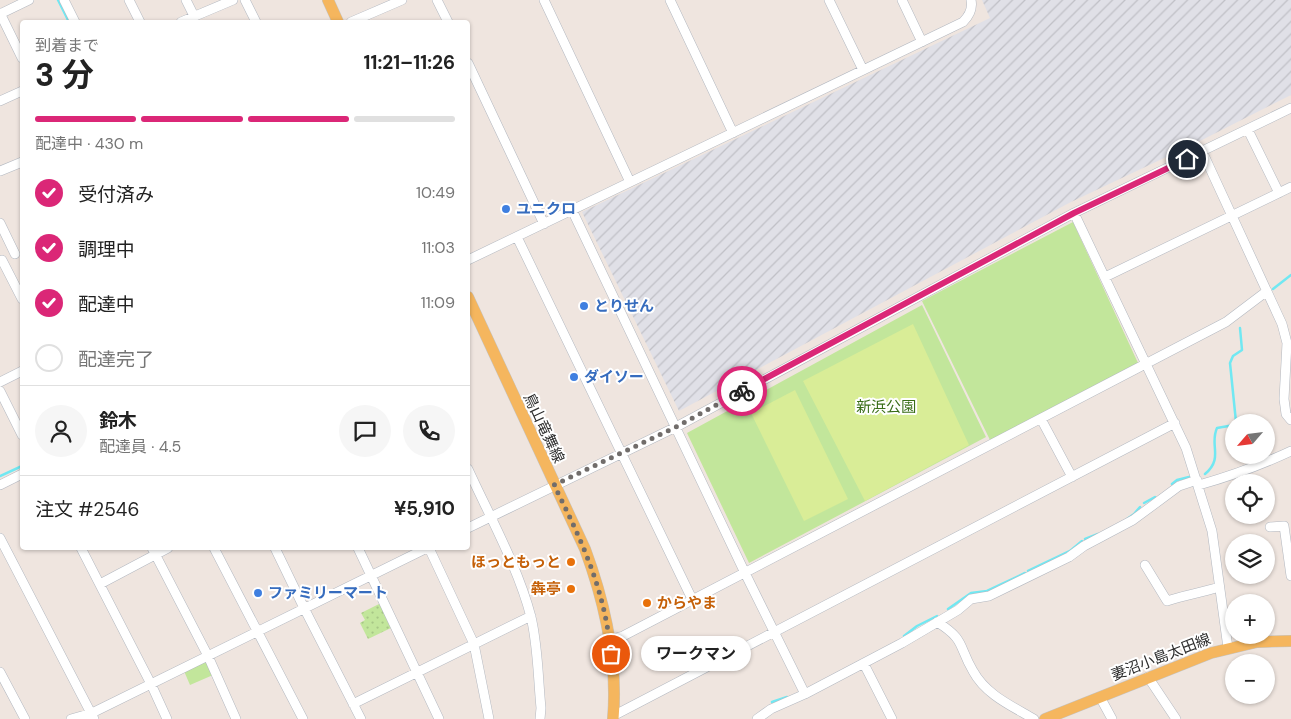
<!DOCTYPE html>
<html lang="ja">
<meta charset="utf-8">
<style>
body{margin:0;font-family:"DM Sans","Noto Sans JP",sans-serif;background:#f6f6f6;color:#222;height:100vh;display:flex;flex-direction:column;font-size:19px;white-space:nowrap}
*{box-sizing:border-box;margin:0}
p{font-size:16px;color:#767676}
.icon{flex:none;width:28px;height:28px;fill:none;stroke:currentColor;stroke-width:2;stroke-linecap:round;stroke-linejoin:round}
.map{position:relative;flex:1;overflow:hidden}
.panel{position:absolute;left:20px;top:20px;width:450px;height:530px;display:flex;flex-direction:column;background:#fff;border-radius:5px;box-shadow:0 1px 4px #0004}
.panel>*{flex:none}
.needle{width:32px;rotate:242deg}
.tools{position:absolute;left:1225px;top:414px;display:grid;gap:10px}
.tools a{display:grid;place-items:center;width:50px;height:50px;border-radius:50%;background:#fff;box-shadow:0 1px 4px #0004;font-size:25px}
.pin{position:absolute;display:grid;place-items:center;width:42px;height:42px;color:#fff;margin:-21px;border:2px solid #fff;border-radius:50%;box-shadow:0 1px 5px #0007}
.courier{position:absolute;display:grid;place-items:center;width:50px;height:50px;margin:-25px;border:4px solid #db2777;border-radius:50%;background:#fff;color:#222;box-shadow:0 1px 6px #0007}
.bubble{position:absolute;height:35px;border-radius:18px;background:#fff;box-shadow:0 1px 4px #0004;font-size:16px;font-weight:700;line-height:35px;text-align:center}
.head em{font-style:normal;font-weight:700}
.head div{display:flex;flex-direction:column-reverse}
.head{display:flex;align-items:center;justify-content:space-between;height:85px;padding:0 15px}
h1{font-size:32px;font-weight:700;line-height:38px}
.bar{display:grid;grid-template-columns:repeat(4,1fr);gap:8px 5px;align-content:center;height:60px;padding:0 15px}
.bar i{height:6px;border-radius:4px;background:#e0e0e0}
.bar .on{background:#db2777}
.bar p{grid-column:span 4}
.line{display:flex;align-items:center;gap:12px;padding:0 15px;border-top:1px solid #e0e0e0}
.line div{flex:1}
.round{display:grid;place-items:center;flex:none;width:52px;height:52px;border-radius:26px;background:#f6f6f6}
ol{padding:0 15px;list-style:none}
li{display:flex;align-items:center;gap:15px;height:55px}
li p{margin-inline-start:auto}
li .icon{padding:5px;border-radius:50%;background:#db2777;color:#fff;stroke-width:4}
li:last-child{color:#767676}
li i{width:28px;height:28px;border:2px solid #e0e0e0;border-radius:50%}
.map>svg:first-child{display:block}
</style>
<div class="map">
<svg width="1291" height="719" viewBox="0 0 1291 719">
<defs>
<pattern id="industrial-furrows" width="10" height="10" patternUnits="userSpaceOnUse" patternTransform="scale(1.25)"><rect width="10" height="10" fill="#e0e0e7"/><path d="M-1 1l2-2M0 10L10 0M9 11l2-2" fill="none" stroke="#c0c0c6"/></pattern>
<pattern id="garden-dots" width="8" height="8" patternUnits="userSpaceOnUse" patternTransform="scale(1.25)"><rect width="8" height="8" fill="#c2e69b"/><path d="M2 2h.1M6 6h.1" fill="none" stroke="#a7c686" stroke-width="1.8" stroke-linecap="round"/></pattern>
</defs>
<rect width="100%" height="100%" fill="#efe5df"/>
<path fill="url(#industrial-furrows)" d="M982 0H1291V95L1198 142 1071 202 679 411 582 212 990 18Z"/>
<path fill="#c2e69b" d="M1073 222 1138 363 990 440 922 301Z
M922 305 986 437 749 563 687 433Z
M204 661 208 663 213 675 190 685 184 671Z"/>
<path fill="url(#garden-dots)" d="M381 603 393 627 368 639 360 623 365 620 361 613Z"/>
<path fill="#d9ed97" d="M913 324 969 445 865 501 803 381Z
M795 390 848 499 804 521 751 413Z"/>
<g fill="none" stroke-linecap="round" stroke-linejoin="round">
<path stroke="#71e8f2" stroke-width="2.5" d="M58 0 69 22
M1273 289 1291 275
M1236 422 1230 363 1233 356 1242 350 1240 328
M1205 474C1224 458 1209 445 1217 428L1234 425
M0 476 22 466
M1172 484 1177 480 1189 477
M1144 503 1155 497
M1127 519 1134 514 1140 507
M1085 539 1098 534
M1028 571 1070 551 1082 541
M948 609 971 593 987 591 1025 573
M904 636 917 626 937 616
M772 702 787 697"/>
<defs>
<path id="minor" d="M64 0 75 22
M129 0 140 22
M186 0 194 16
M245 0 256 22
M437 0 448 22
M544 0 630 182
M670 0 733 133
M829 0 863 70
M902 0 922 42
M0 13 22 58
M0 14 29 0
M181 22 233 0
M351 22 402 0
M468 63 544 224
M0 101 22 91
M1248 130 1279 193
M1202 151 1282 324 1287 343 1284 399 1286 414 1291 420
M0 171 22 162
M572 210 745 573 805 694
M1074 213 1186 448 1212 531 1228 648
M0 223 15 254
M517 237 692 599
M2 260 22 299
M468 260 963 22C969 16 973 9 971 0
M1105 277 1291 187
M0 382 22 371
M0 391 22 435
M1041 419 1072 477
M468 469C489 515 518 567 531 617 538 646 538 678 541 708L540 719
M0 485 22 474
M1199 485C1231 476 1261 465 1291 451
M1270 527 1284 526 1291 576
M468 528 676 427 1074 213 1291 108
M0 538 94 719
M81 548 151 684 167 719
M152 548 208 656 236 719
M214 548 303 719
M275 548 304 608 361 719
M358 548 439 719
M429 548 474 644 489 719
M1145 565 1167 601C1184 595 1201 593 1219 587
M100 584 168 548
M937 622C966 640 958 646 973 671 986 695 1012 706 1034 719
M609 640 623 636 1226 322 1267 291
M864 664 892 719
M0 672 25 719
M1148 677 1176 719
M1100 697 1112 719
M353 704 531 616
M613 716 1175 423
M71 719 92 713 427 548
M757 719 771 709 805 694 902 643 958 610 971 599 989 596 1069 557 1084 546 1133 520 1179 486 1197 480"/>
<path id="major" d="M328 0 338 22
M468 297 585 549C605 603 618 661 613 719
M1045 719 1211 653 1257 642 1291 641"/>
</defs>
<use href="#minor" stroke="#b3b8c0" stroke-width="10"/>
<use href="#major" stroke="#c4c4c4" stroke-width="12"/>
<use href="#minor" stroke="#fff" stroke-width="9"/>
<use href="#major" stroke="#f5b65e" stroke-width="11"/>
</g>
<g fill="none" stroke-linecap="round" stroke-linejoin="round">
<path stroke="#716d6b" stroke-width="5" stroke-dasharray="0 9" d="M611 654C605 590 582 541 554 485L676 427 742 391"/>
<path stroke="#db2777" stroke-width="6" d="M742 391 1074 213 1187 159"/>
</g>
<g fill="#3f7fe0" stroke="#fff" stroke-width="2">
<circle cx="506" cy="209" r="5"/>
<circle cx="584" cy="306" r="5"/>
<circle cx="574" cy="377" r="5"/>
<circle cx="258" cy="593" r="5"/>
</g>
<g fill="#e8710a" stroke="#fff" stroke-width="2">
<circle cx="571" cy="562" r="5"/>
<circle cx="571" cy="589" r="5"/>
<circle cx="647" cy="603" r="5"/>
</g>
<g text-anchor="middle" stroke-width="4" stroke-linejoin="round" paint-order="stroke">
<g font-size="15" font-weight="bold" fill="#366cbe" stroke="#fff" text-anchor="start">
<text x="516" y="214">ユニクロ</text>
<text x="594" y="311">とりせん</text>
<text x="584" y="382">ダイソー</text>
<text x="268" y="598">ファミリーマート</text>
</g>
<g font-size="15" fill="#3a6e19" stroke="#fff">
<text x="886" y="412">新浜公園</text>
</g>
<g font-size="15" fill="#2d2d2d" stroke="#fff">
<text transform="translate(544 428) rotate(65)" y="5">鳥山竜舞線</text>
<text transform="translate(1161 657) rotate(-21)" y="5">妻沼小島太田線</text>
</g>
<g font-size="15" font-weight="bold" fill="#c56008" stroke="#fff" text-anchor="end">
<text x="561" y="567">ほっともっと</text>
<text x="561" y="594">犇亭</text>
<text x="657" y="608" text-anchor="start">からやま</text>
</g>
</g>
</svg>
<div class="tools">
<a><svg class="needle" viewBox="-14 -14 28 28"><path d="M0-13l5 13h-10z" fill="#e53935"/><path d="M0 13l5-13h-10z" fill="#767676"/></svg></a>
<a><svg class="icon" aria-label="locate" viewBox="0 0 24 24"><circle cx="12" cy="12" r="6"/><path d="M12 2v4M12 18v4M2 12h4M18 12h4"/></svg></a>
<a><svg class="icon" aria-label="layers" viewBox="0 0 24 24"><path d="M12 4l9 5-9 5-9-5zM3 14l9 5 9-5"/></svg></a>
<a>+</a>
<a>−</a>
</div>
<div class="pin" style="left:611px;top:654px;background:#ea580c"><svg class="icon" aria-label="bag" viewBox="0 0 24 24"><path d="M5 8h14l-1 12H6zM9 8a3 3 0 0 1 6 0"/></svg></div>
<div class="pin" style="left:1187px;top:159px;background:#1f2937"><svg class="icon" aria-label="home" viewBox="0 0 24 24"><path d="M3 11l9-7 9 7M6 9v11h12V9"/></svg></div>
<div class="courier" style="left:742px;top:391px"><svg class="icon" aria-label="bike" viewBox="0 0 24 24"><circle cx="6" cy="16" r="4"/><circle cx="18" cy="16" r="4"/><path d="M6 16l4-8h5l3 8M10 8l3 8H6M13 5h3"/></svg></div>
<div class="bubble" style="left:641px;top:636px;width:110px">ワークマン</div>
<section class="panel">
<div class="head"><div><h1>3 分</h1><p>到着まで</p></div><em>11:21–11:26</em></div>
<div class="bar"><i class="on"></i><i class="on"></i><i class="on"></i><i></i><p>配達中 · 430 m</p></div>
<ol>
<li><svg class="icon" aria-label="check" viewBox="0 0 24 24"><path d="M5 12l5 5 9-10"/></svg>受付済み<p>10:49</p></li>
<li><svg class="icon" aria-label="check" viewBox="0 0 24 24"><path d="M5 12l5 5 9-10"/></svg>調理中<p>11:03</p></li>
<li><svg class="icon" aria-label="check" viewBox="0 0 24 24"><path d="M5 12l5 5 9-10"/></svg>配達中<p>11:09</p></li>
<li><i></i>配達完了</li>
</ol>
<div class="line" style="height:90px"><a class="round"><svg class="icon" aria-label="person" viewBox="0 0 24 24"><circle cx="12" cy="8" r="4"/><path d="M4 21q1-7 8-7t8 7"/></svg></a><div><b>鈴木</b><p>配達員 · 4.5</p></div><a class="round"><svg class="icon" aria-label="chat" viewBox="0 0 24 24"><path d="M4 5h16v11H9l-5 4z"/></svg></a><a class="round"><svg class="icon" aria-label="phone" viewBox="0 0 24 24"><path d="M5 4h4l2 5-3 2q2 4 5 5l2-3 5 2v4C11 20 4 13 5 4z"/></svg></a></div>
<div class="line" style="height:65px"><div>注文 #2546</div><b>¥5,910</b></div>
</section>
</div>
